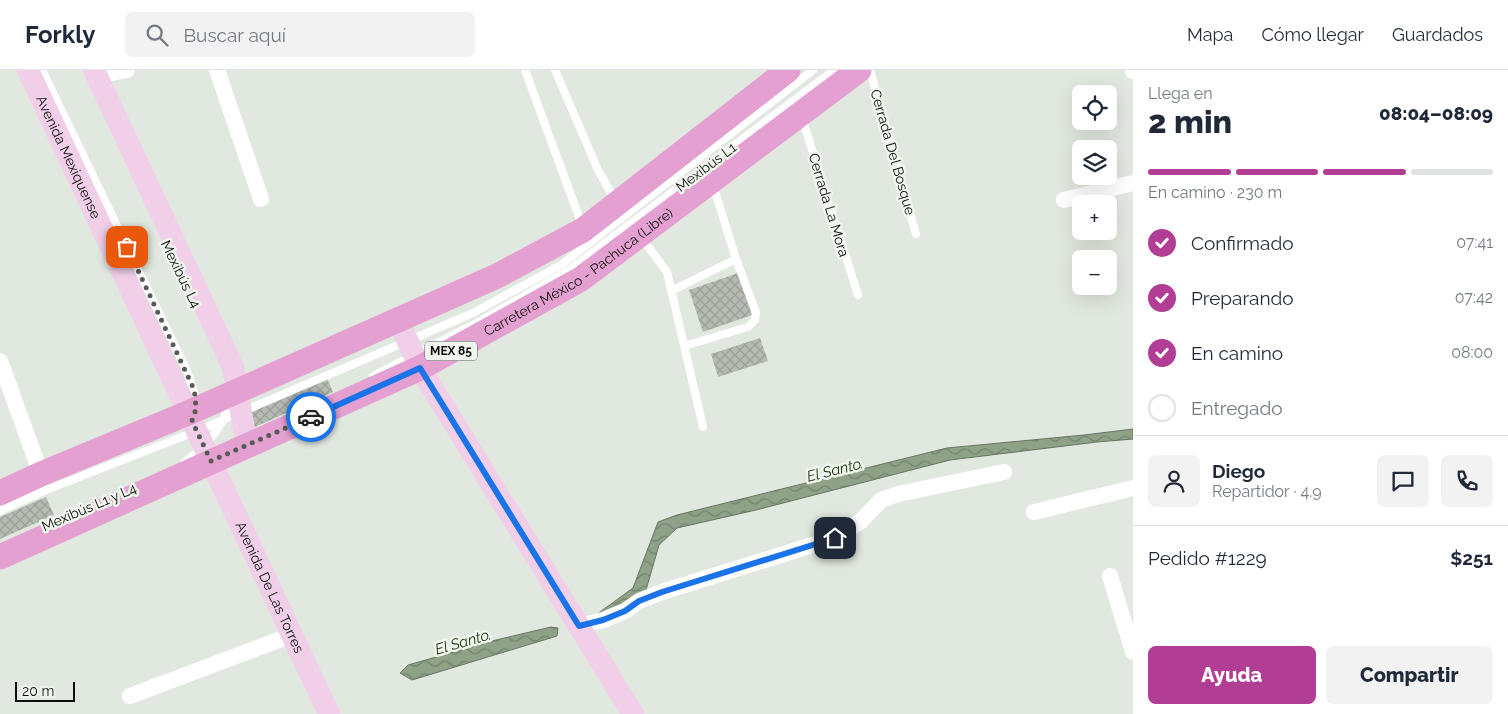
<!DOCTYPE html>
<html lang="es">
<meta charset="utf-8">
<style>
body{margin:0;font-family:Raleway,sans-serif;background:#f2f2f3;color:#1f2937;height:100vh;display:flex;flex-direction:column;font-size:19px;white-space:nowrap}
*{box-sizing:border-box;margin:0}
p{font-size:16px;color:#747a83}
.icon{flex:none;width:28px;height:28px;fill:none;stroke:currentColor;stroke-width:2;stroke-linecap:round;stroke-linejoin:round}
.map{position:relative;flex:1;overflow:hidden}
.panel{display:flex;flex-direction:column;background:#fff;width:375px}
.panel>*{flex:none}
.controls{position:absolute;left:1072px;top:15px;display:grid;gap:10px}
.controls a{display:grid;place-items:center;width:45px;height:45px;border-radius:8px;background:#fff;box-shadow:0 5px 20px #0002;font-size:25px}
.scale{position:absolute;left:15px;bottom:12px;width:60px;box-sizing:border-box;padding-left:5px;border:2px solid #0d0f0c;border-top:0;font-size:14px;line-height:18px;white-space:nowrap;color:#0d0f0c;-webkit-text-stroke:4px #eff5ec;paint-order:stroke}
.pin{position:absolute;display:grid;place-items:center;width:42px;height:42px;color:#fff;margin:-21px;border-radius:10px;box-shadow:0 2px 8px #0006}
.courier{position:absolute;display:grid;place-items:center;width:50px;height:50px;margin:-25px;border:4px solid #1a73e8;border-radius:50%;background:#fff;color:#222;box-shadow:0 1px 6px #0007}
.headline em{font-style:normal;font-weight:800}
.headline div{display:flex;flex-direction:column-reverse}
.headline{display:flex;align-items:center;justify-content:space-between;height:85px;padding:0 15px}
h1{font-size:32px;font-weight:800;line-height:38px}
.bar{display:grid;grid-template-columns:repeat(4,1fr);gap:8px 5px;align-content:center;height:60px;padding:0 15px}
.bar i{height:6px;border-radius:4px;background:#e0e1e3}
.bar .on{background:#b23d94}
.bar p{grid-column:span 4}
.line{display:flex;align-items:center;gap:12px;padding:0 15px;border-top:1px solid #e0e1e3}
.line div{flex:1}
.round{display:grid;place-items:center;flex:none;width:52px;height:52px;border-radius:8px;background:#f2f2f3}
ol{padding:0 15px;list-style:none}
li{display:flex;align-items:center;gap:15px;height:55px}
li p{margin-inline-start:auto}
li .icon{padding:5px;border-radius:50%;background:#b23d94;color:#fff;stroke-width:4}
li:last-child{color:#747a83}
li i{width:28px;height:28px;border:2px solid #e0e1e3;border-radius:50%}
.cta{display:flex;gap:10px;margin-top:auto;padding:10px 15px}
.cta a{flex:1;height:58px;border-radius:8px;background:#b23d94;color:#fff;font-size:20px;font-weight:800;line-height:58px;text-align:center}
.cta a+a{background:#f2f2f3;color:#1f2937}
header{display:flex;align-items:center;gap:30px;box-sizing:border-box;height:70px;padding:0 25px;background:#fff;border-bottom:1px solid #e0e1e3}
header strong{font-size:24px}
nav{display:flex;gap:28px;margin-inline-start:auto;font-size:18px}
.search{width:350px;height:45px;background:#f2f2f3;display:flex;align-items:center;gap:12px;box-sizing:border-box;padding:0 18px;border-radius:8px;color:#747a83;font-size:19px}
main{display:flex;flex:1;min-height:0}
.map>svg:first-child{display:block}
</style>
<header>
<strong>Forkly</strong>
<div class="search"><svg class="icon" aria-label="search" viewBox="0 0 24 24"><circle cx="10" cy="10" r="6"/><path d="M15 15l6 6"/></svg>Buscar aquí</div>
<nav><a>Mapa</a><a>Cómo llegar</a><a>Guardados</a></nav>
</header>
<main>
<div class="map">
<svg width="1133" height="644" viewBox="0 0 1133 644">
<defs>
<pattern id="water-waves" width="16" height="10" patternUnits="userSpaceOnUse" patternTransform="scale(1.25)"><rect width="16" height="10" fill="#8fa288"/><path d="M0 5q4-4 8 0t8 0" fill="none" stroke="#73826e"/></pattern>
<pattern id="building-cross-hatch" width="8" height="8" patternUnits="userSpaceOnUse" patternTransform="scale(1.25)"><rect width="8" height="8" fill="#b4bbb2"/><path d="M0 0l8 8M0 8l8-8" fill="none" stroke="#9aa098"/></pattern>
</defs>
<rect width="100%" height="100%" fill="#e1e8df"/>
<path fill="url(#water-waves)" stroke="#687663" d="M1133 359V369L1097 372 950 390 756 440 677 458 659 475 646 520 641 527 598 546 600 542 633 518 658 452 677 445 947 378 1084 365Z
M551 557 558 558 557 566 412 610 400 603 408 595 496 570Z"/>
<path fill="url(#building-cross-hatch)" d="M738 203 752 245 703 262 689 220Z
M760 268 768 291 718 307 711 284Z
M327 308 333 322 255 357 249 343Z
M46 427 54 445 0 469V447Z"/>
<g fill="none" stroke-linecap="round" stroke-linejoin="round">
<path stroke="#fff" stroke-width="8" d="M42 0 187 301 195 325 196 336
M525 0 582 155
M555 0 598 100 615 130
M870 0 916 164
M802 48 858 225
M641 167 667 202 703 357
M671 221 736 189 713 115
M684 276 748 257 755 250 756 243 736 189
M373 306 482 250 569 200 834 0
M184 393C205 376 224 359 229 331
M0 441 46 420 197 361 473 243 561 195 813 0"/>
<path stroke="#fff" stroke-width="16" d="M217 0 261 129
M1133 0V1
M96 6 127 0
M1064 130 1133 113
M0 291 41 404
M1034 442 1133 418
M1110 506 1133 582
M579 556 603 550 625 541 639 531 662 522 835 468 861 451 881 430 898 424 1004 402
M130 626 292 565"/>
<g stroke="#f1cfe8" stroke-width="22">
<path id="s1" d="M28 0 329 644"/>
<path d="M94 0 233 297 247 376"/>
<path d="M398 250 420 298 633 644"/>
</g>
<g stroke="#e3a0d0" stroke-width="25">
<path d="M0 423 41 404 188 343 497 206 583 160 788 0"/>
<path id="s2" d="M0 487 420 298 581 209 859 0"/>
</g>
</g>
<g fill="none" stroke-linecap="round" stroke-linejoin="round">
<path stroke="#575b56" stroke-width="5" stroke-dasharray="0 9" d="M127 177 192 315 195 325 196 339 192 351 211 391 311 347"/>
<path stroke="#1a73e8" stroke-width="6" d="M311 347 420 298 579 556 603 550 625 541 639 531 662 522 835 468"/>
</g>
<g text-anchor="middle" stroke-width="5" stroke-linejoin="round" paint-order="stroke">
<rect fill="#eff5ec" stroke="#51544f" stroke-width="1" x="425" y="271.5" width="52" height="19" rx="4"/>
<g font-size="12" font-weight="bold" fill="#0d0f0c">
<text x="451" y="285">MEX 85</text>
</g>
<g font-size="14" fill="#0d0f0c" stroke="#eff5ec">
<text transform="translate(893 82) rotate(74)" y="5">Cerrada Del Bosque</text>
<text dy="5" stroke="none"><textPath href="#s1" startOffset="96">Avenida Mexiquense</textPath></text>
<text transform="translate(706 97) rotate(-37)" y="5">Mexibús L1</text>
<text transform="translate(829 135) rotate(73)" y="5">Cerrada La Mora</text>
<text dy="5" stroke="none"><textPath href="#s2" startOffset="646">Carretera México - Pachuca (Libre)</textPath></text>
<text transform="translate(181 204) rotate(64)" y="5">Mexibús L4</text>
<text transform="translate(89 437) rotate(-23)" y="5">Mexibús L1 y L4</text>
<text dy="5" stroke="none"><textPath href="#s1" startOffset="571">Avenida De Las Torres</textPath></text>
</g>
<g font-size="15" font-style="italic" fill="#1b360e" stroke="#eff5ec">
<text transform="translate(835 400) rotate(-14)" y="5">El Santo.</text>
<text transform="translate(463 572) rotate(-16)" y="5">El Santo.</text>
</g>
</g>
</svg>
<div class="controls">
<a><svg class="icon" aria-label="locate" viewBox="0 0 24 24"><circle cx="12" cy="12" r="6"/><path d="M12 2v4M12 18v4M2 12h4M18 12h4"/></svg></a>
<a><svg class="icon" aria-label="layers" viewBox="0 0 24 24"><path d="M12 4l9 5-9 5-9-5zM3 14l9 5 9-5"/></svg></a>
<a>+</a>
<a>−</a>
</div>
<div class="scale">20 m</div>
<div class="pin" style="left:127px;top:177px;background:#ea580c"><svg class="icon" aria-label="bag" viewBox="0 0 24 24"><path d="M5 8h14l-1 12H6zM9 8a3 3 0 0 1 6 0"/></svg></div>
<div class="pin" style="left:835px;top:468px;background:#1f2937"><svg class="icon" aria-label="home" viewBox="0 0 24 24"><path d="M3 11l9-7 9 7M6 9v11h12V9"/></svg></div>
<div class="courier" style="left:311px;top:347px"><svg class="icon" aria-label="car" viewBox="0 0 24 24"><path d="M5 17H2v-5l4-1 3-4h7l3 4 3 1v5h-3M9 17h6M6 11h13"/><circle cx="7" cy="17" r="2"/><circle cx="17" cy="17" r="2"/></svg></div>
</div>
<section class="panel">
<div class="headline"><div><h1>2 min</h1><p>Llega en</p></div><em>08:04–08:09</em></div>
<div class="bar"><i class="on"></i><i class="on"></i><i class="on"></i><i></i><p>En camino · 230 m</p></div>
<ol>
<li><svg class="icon" aria-label="check" viewBox="0 0 24 24"><path d="M5 12l5 5 9-10"/></svg>Confirmado<p>07:41</p></li>
<li><svg class="icon" aria-label="check" viewBox="0 0 24 24"><path d="M5 12l5 5 9-10"/></svg>Preparando<p>07:42</p></li>
<li><svg class="icon" aria-label="check" viewBox="0 0 24 24"><path d="M5 12l5 5 9-10"/></svg>En camino<p>08:00</p></li>
<li><i></i>Entregado</li>
</ol>
<div class="line" style="height:90px"><a class="round"><svg class="icon" aria-label="person" viewBox="0 0 24 24"><circle cx="12" cy="8" r="4"/><path d="M4 21q1-7 8-7t8 7"/></svg></a><div><b>Diego</b><p>Repartidor · 4.9</p></div><a class="round"><svg class="icon" aria-label="chat" viewBox="0 0 24 24"><path d="M4 5h16v11H9l-5 4z"/></svg></a><a class="round"><svg class="icon" aria-label="phone" viewBox="0 0 24 24"><path d="M5 4h4l2 5-3 2q2 4 5 5l2-3 5 2v4C11 20 4 13 5 4z"/></svg></a></div>
<div class="line" style="height:65px"><div>Pedido #1229</div><b>$251</b></div>
<div class="cta"><a>Ayuda</a><a>Compartir</a></div>
</section>
</main>
